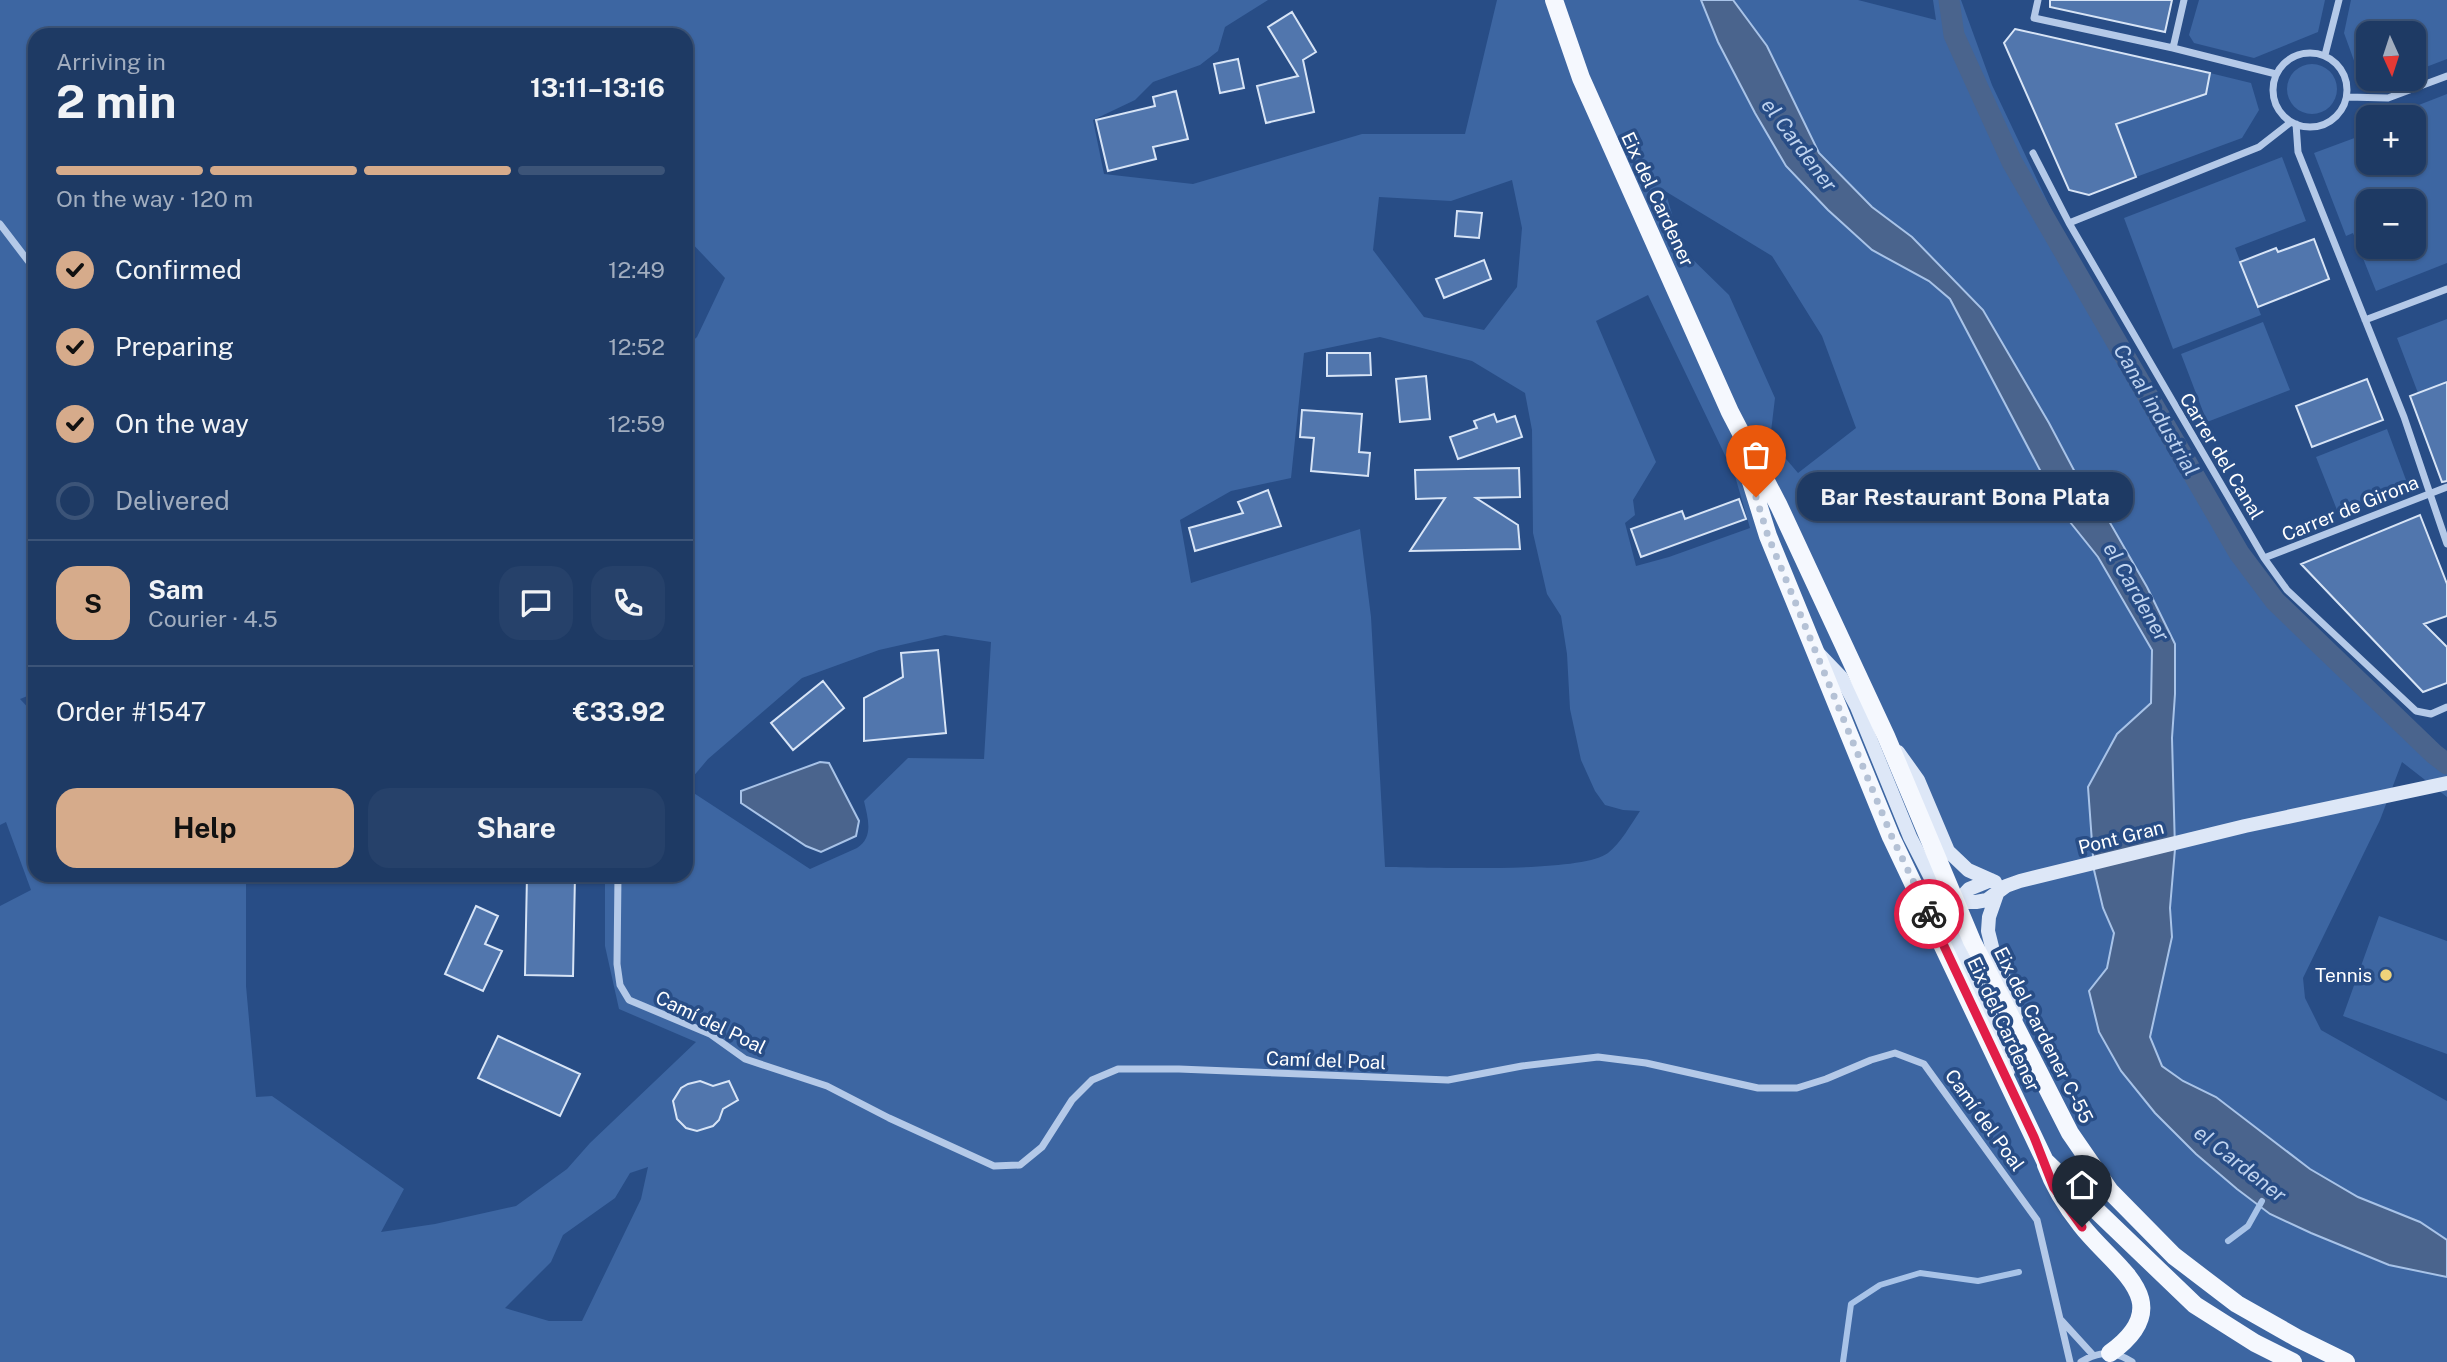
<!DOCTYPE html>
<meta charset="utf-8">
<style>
body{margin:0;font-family:"Public Sans",sans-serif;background:#26416a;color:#f1f3f6;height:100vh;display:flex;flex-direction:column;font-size:26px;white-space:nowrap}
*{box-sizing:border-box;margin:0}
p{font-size:23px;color:#a1adbf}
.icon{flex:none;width:38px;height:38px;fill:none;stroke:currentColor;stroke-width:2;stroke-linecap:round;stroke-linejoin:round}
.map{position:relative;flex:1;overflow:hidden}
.sheet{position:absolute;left:28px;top:28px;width:665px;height:854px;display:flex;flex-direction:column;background:#1e3a64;border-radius:21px;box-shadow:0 2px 5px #0004,0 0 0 2px #3c5478}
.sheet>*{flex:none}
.needle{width:46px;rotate:177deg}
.buttons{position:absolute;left:2356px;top:21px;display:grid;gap:14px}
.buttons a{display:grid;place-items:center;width:70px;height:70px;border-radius:14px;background:#1e3a64;box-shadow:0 2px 5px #0004,0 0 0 2px #3c5478;font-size:35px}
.pin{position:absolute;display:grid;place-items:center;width:60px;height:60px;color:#fff;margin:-72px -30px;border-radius:50% 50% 50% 0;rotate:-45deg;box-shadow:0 0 7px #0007}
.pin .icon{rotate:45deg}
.courier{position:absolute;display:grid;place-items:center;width:70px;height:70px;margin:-35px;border:5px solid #e11d48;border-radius:50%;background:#fff;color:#222;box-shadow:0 2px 9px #0007}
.bubble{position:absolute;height:49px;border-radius:21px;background:#1e3a64;box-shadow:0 2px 5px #0004,0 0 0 2px #3c5478;font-size:23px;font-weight:700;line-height:49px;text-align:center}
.head em{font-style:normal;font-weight:700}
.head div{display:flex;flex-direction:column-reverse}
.head{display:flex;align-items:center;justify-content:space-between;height:119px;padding:0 28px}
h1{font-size:46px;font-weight:700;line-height:52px}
.bar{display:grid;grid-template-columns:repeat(4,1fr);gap:10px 7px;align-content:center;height:84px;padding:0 28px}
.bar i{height:9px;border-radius:5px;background:#3c5478}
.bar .selected{background:#d6ab8b}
.bar p{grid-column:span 4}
.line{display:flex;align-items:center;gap:18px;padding:0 28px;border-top:2px solid #3c5478}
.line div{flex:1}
.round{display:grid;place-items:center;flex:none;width:74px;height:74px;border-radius:21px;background:#26416a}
ol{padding:0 28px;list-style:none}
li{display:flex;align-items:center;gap:21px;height:77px}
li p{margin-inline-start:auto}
li .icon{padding:7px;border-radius:50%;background:#d6ab8b;color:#111;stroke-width:4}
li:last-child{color:#a1adbf}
li i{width:38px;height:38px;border:4px solid #3c5478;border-radius:50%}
.button{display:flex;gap:14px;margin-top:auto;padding:14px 28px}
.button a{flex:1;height:80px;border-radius:21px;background:#d6ab8b;color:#111;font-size:28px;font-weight:700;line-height:80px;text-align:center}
.button a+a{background:#26416a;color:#f1f3f6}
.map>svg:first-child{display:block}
</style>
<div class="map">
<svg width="2447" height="1362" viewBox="0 0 2447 1362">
<rect width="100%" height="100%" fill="#284d86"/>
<path fill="#3d66a2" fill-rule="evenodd" d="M0 0H1268L1225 27 1218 51 1200 65 1153 82 1135 100 1093 120 1104 174 1193 184 1362 134H1465L1497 0H1701L1718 42 1755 113 1786 166 1898 265 1929 281 1950 299 2061 512 2098 557 2152 650 2151 703 2117 734 2088 787 2094 870 2103 908 2114 933 2107 968 2089 991 2099 1032 2121 1071 2196 1154 2237 1189 2270 1214 2389 1265 2447 1277V1362H0V906L31 890 6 822 0 825ZM35 35H686V237L725 278 697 337 686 347V785L708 759 802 678 879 650 945 635 991 642 984 759 908 758 864 801C868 819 874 837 857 848L810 869 686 788V875H605V946L619 1009 696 1042 590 1143 567 1169 516 1206 435 1224 381 1232 404 1189 272 1096 256 1097 246 986V875H35V821L31 808 35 806V715L20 699 35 693ZM1512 180 1522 228 1517 287 1484 330 1424 317 1373 250 1379 197 1451 201ZM1665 191 1772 256 1822 336 1856 428 1798 473 1770 440 1775 398 1729 295 1683 250ZM1648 295 1735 476 1750 528 1669 557 1636 566 1625 523 1635 515 1633 500 1656 462 1596 321ZM1380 337 1472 361 1525 393 1532 430 1533 533 1547 594 1561 616 1567 654 1570 709 1581 760 1595 791 1605 805 1623 810 1640 811C1631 824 1621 843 1608 853 1580 874 1426 867 1385 867L1371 617 1360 529 1191 583 1180 520 1231 491 1291 478 1304 353ZM648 1167 641 1199 582 1321H549L505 1308 551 1262 563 1235 615 1198 630 1173Z
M1733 0H1858L1936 20 1933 0H1961L1992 85 2060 228 2233 532 2281 598 2447 757V797L2402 762 2380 820 2303 978 2305 998 2321 1030 2447 1101V1240L2420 1222 2358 1197 2310 1169 2216 1097 2183 1081 2162 1066 2150 1037 2172 937 2170 908 2175 849 2172 738 2175 694V644L2109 521 2086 493 2049 423 1983 310 1912 237 1872 207 1819 153 1794 102Z
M2199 0H2325L2318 32 2254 58 2194 43 2189 35Z
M2351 0H2447V59L2413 72V33H2368V74L2357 69 2344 33Z
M2287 89a25 25 0 1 1 50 0a25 25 0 1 1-50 0Z
M2210 73 2251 83 2259 110 2242 138 2136 177 2116 124 2205 94Z
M2447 94V263L2376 291 2353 233 2346 236 2314 153 2368 133V163H2413V117H2388ZM2368 201H2413V247H2368Z
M2282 157 2306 221 2235 248 2261 315 2173 349 2124 218Z
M2447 319V382L2418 393 2397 338Z
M2263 322 2290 390 2207 422 2181 354Z
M2387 429 2409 488 2339 515 2316 457Z
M2379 916 2447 941V1054L2343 1016Z"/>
<path fill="#4a648d" stroke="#a8c3e8" stroke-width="2" d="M1701 0H1733L1767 46 1819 153 1872 207 1912 237 1983 310 2049 423 2086 493 2109 521 2147 587 2175 644V694L2172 738 2175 849 2170 908 2172 937 2150 1037 2162 1066 2183 1081 2216 1097 2310 1169 2358 1197 2420 1222 2447 1240V1277L2389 1265 2311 1233 2270 1214 2237 1189 2196 1154 2155 1113 2121 1071 2099 1032 2089 991 2107 968 2114 933 2103 908 2094 870 2088 787 2117 734 2151 703 2152 650 2098 557 2062 512 1950 299 1929 281 1872 250 1828 210 1786 166 1755 113 1718 42Z
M820 762 829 763 859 821 856 836 821 852 806 846 741 803V791Z"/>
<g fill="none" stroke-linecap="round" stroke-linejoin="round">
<path stroke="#a8c3e8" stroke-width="6" d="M2228 1241 2248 1226 2262 1201
M1843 1362 1851 1304 1880 1285 1920 1273 1978 1281 2019 1272"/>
<path stroke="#4a648d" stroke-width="21" d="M1949 0 1954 35 2012 162 2239 553 2275 601 2434 754 2447 764"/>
</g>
<path fill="#5176ad" stroke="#d7e4f6" stroke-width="2" d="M2050 0H2172L2165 32 2050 7Z
M1292 12 1316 52 1303 60 1314 112 1266 123 1257 86 1298 76 1268 27Z
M2015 29 2210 73 2206 94 2116 124 2136 177 2089 195 2069 190 2004 43Z
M1238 59 1244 88 1220 93 1214 64Z
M1176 91 1188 139 1153 147 1156 159 1108 171 1096 120 1155 106 1153 97Z
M1457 211 1482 213 1479 238 1455 236Z
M2314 239 2329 279 2258 307 2240 262 2276 248 2278 252Z
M1484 260 1491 279 1444 298 1436 279Z
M1327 353H1370L1371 375 1327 376Z
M1426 376 1430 419 1400 422 1396 379Z
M2367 379 2383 420 2312 447 2296 406Z
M2447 382V481L2442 482 2410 396Z
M1302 410 1362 414 1359 452 1370 453 1368 476 1311 471 1314 438 1300 437Z
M1494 414 1497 422 1515 416 1522 437 1458 459 1450 437 1477 428 1474 421Z
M1519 468 1520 497 1476 498 1518 525 1520 549 1410 551 1445 498 1416 499 1415 470Z
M1268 490 1281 526 1195 551 1189 528 1243 513 1238 502Z
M1739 499 1746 519 1641 557 1631 529 1682 511 1685 519Z
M2420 515 2447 584V616L2424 624 2447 647V683L2423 692 2301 564Z
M938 650 946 733 864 741V698L903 677 901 653Z
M823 681 844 708 793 750 771 723Z
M527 875H575L573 976 525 975Z
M476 906 498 916 485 944 502 951 483 991 445 974Z
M498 1036 580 1074 560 1116 478 1078Z
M700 1081 713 1086 729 1081 738 1100 723 1109 719 1120 713 1126 697 1131 686 1128 677 1119 673 1101 681 1088 688 1084Z"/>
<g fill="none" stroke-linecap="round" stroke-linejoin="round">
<path stroke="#b4c9e8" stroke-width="7" d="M2038 0 2034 18 2173 48 2276 74
M2173 48 2184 0
M2273 90a37 37 0 1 1 74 0a37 37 0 1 1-74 0Z
M2325 55 2339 0
M2347 97 2388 98 2447 76
M2296 124 2298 152 2404 417 2447 544
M2033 153 2069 223 2264 558 2287 590 2416 711 2431 714 2447 707
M2069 223 2259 147 2291 122
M0 224 35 270
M2365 320 2447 289
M2264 558 2447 487
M618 875 617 964 620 985 629 1000 710 1034 745 1059 827 1086 889 1118 994 1166 1020 1165 1042 1147 1072 1100 1092 1080 1118 1069H1179L1448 1080 1522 1066 1598 1057 1646 1063 1758 1088H1797L1826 1079 1871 1060 1895 1053 1924 1064 2037 1220 2070 1362
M2062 1321 2093 1355
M2081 1362C2098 1351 2116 1351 2132 1362"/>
<path stroke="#dde7f7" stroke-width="14" d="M1818 653 1841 677 1857 707 1910 837 1935 886 1957 902H1976L1987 900 2006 886 2020 881 2245 826 2447 783
M1898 752 1918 780 1948 851 1968 870 1995 882
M1991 880 1969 889 1957 902 1951 913 1959 949 2000 1036 2008 1071
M1997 894 1989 917 1988 931 1995 959 2008 986 2016 1017"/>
<path stroke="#f5f8fe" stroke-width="18" d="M1554 0 1581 78 1730 412 1779 506 1886 736 1972 941 2070 1133 2110 1191 2174 1256 2237 1304 2297 1338 2346 1362
M1743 456 1768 536 1891 837 2045 1161 2195 1305 2255 1343 2293 1362
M2046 1165C2054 1187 2066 1206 2081 1225 2114 1268 2181 1302 2110 1353"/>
</g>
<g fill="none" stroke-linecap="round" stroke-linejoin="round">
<path stroke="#b4c1d5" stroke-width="7" stroke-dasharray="0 12.6" d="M1756 497 1768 536 1892 837 1929 914"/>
<path stroke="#e11d48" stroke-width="9" d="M1929 914 2034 1137 2054 1188 2082 1227"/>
</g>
<circle fill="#efd37a" stroke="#284d86" stroke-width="2.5" cx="2386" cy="975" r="7"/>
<g text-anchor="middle" stroke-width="7" stroke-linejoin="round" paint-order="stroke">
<g font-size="19" fill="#fff" stroke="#284d86">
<text transform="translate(1658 199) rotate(65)" y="7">Eix del Cardener</text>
<text transform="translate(2222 456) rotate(59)" y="7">Carrer del Canal</text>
<text transform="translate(2350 508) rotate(-22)" y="7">Carrer de Girona</text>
<text transform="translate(2121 837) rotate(-14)" y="7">Pont Gran</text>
<text transform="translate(711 1022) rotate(26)" y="7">Camí del Poal</text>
<text transform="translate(2004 1024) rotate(65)" y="7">Eix del Cardener</text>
<text transform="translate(2044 1035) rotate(63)" y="7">Eix del Cardener C-55</text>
<text transform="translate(1326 1060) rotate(2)" y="7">Camí del Poal</text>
<text transform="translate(1985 1120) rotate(54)" y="7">Camí del Poal</text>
</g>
<g font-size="19" fill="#fff" stroke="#284d86" text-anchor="end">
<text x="2372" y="982">Tennis</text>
</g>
<g font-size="21" font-style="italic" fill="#bfd3ef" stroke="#284d86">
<text transform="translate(1799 145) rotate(53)" y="7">el Cardener</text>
<text transform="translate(2156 410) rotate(60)" y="7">Canal industrial</text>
<text transform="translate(2136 592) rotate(60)" y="7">el Cardener</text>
<text transform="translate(2240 1164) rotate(38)" y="7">el Cardener</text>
</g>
</g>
</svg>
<div class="buttons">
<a><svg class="needle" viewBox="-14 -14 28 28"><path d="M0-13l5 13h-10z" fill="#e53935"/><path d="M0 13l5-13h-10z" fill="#a1adbf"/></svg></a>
<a>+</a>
<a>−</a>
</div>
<div class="pin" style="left:1756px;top:497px;background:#ea580c"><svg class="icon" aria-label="bag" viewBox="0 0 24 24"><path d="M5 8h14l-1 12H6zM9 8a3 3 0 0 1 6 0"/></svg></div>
<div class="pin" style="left:2082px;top:1227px;background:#1f2937"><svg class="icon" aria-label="home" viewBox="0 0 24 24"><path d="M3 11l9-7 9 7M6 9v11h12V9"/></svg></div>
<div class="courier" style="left:1929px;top:914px"><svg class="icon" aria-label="bike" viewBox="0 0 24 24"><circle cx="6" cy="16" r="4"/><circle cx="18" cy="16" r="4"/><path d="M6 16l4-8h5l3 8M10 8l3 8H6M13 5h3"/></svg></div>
<div class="bubble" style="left:1797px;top:472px;width:336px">Bar Restaurant Bona Plata</div>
<section class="sheet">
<div class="head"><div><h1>2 min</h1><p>Arriving in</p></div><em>13:11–13:16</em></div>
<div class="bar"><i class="selected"></i><i class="selected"></i><i class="selected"></i><i></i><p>On the way · 120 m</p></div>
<ol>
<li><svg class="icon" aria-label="check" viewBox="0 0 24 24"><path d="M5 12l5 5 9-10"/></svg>Confirmed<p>12:49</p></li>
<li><svg class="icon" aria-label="check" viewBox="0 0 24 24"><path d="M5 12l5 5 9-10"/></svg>Preparing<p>12:52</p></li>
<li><svg class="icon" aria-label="check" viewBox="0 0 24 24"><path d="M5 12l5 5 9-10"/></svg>On the way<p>12:59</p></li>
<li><i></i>Delivered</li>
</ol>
<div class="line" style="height:126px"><b class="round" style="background:#d6ab8b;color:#111">S</b><div><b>Sam</b><p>Courier · 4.5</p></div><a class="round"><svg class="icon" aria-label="chat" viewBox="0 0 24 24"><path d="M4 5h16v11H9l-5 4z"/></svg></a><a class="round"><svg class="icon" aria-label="phone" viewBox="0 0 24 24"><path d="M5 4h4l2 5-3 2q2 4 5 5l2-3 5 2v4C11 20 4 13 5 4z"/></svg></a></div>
<div class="line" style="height:91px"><div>Order #1547</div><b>€33.92</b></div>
<div class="button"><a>Help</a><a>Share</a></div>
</section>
</div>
